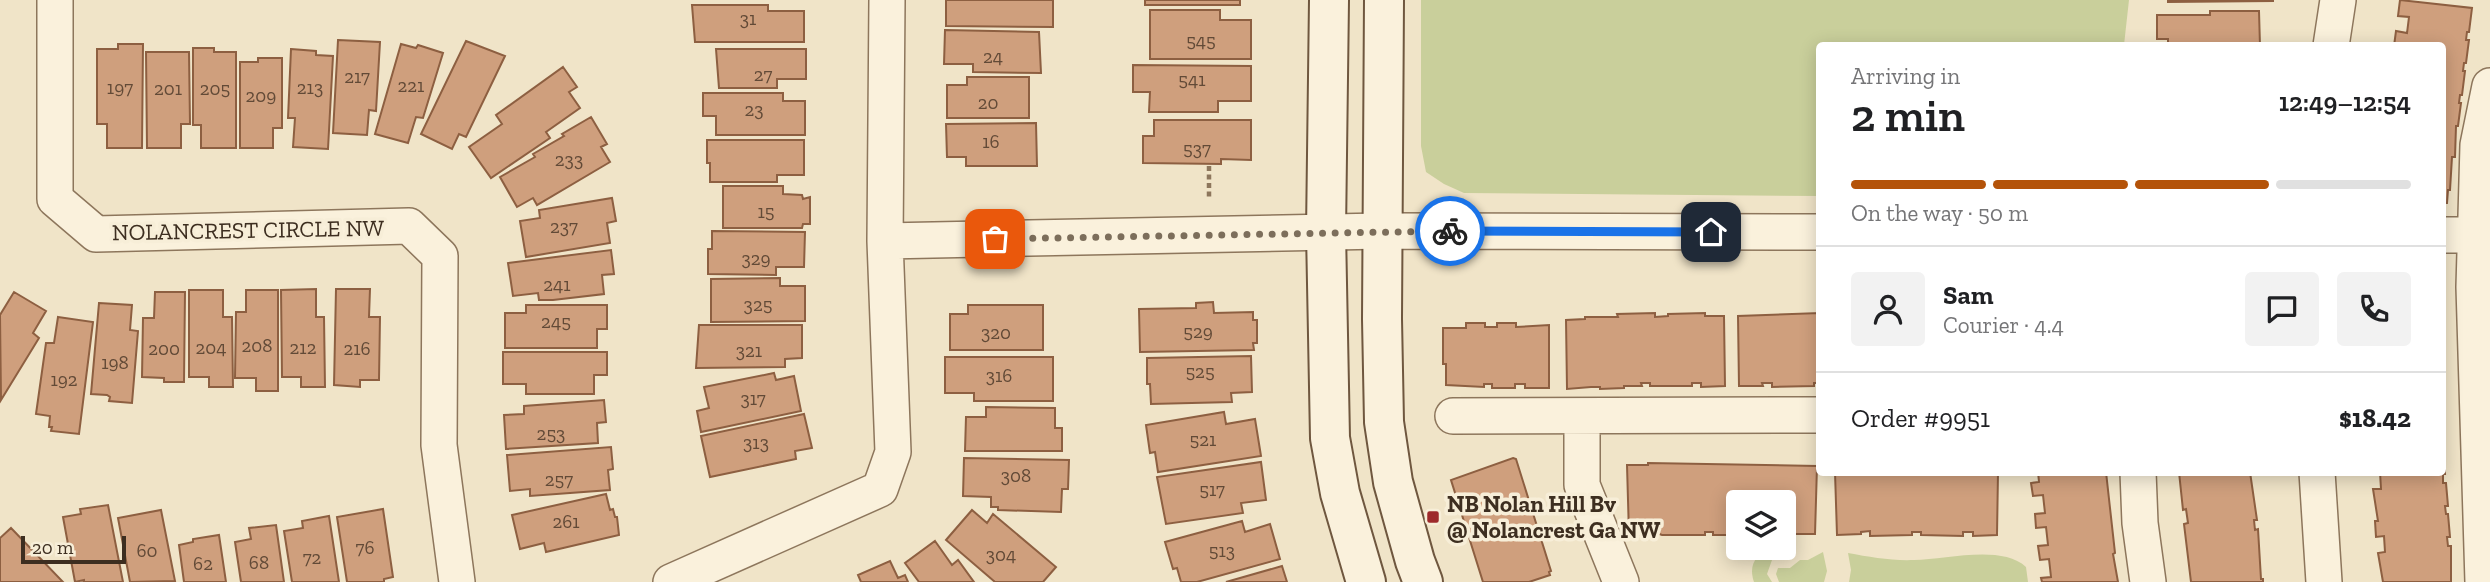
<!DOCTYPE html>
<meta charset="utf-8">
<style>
body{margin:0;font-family:"Zilla Slab",serif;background:#f2f2f2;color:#202124;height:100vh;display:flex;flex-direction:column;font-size:26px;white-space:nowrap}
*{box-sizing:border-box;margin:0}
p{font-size:23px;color:#757577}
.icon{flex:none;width:38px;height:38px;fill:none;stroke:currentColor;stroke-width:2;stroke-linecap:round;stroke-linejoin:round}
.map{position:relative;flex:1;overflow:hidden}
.details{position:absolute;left:1816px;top:42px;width:630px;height:434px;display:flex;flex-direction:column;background:#fff;border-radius:7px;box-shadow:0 4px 18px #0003}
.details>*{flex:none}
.fabs{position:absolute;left:1726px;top:490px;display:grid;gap:14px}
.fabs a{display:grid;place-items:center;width:70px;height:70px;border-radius:7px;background:#fff;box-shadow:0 4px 18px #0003;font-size:35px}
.scale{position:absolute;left:21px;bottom:18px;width:105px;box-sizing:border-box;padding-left:7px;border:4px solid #3d2e20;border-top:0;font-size:19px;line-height:24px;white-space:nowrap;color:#3d2e20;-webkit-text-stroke:5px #f7eed8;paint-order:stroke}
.pin{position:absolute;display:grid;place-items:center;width:60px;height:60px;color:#fff;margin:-30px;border-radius:14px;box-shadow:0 4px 10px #0006}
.courier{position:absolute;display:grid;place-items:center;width:70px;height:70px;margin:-35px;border:5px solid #1a73e8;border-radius:50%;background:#fff;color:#222;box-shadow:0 2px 9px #0007}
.summary em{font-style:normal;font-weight:600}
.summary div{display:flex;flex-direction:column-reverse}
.summary{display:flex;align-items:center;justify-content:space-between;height:119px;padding:0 35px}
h1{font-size:46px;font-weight:600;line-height:52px}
.bar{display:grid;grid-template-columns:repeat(4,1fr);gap:10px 7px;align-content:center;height:84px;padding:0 35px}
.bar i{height:9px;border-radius:5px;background:#e0e0e0}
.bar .selected{background:#b45309}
.bar p{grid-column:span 4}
.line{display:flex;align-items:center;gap:18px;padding:0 35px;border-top:2px solid #e0e0e0}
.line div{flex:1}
.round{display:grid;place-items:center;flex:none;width:74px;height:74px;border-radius:7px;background:#f2f2f2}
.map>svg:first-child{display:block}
</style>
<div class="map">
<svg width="2490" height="582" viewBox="0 0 2490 582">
<rect width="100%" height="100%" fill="#f0e4c8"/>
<path fill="#c9cf9b" d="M1421 0H2129L2124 45 1820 46V196L1464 193 1444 184 1426 172 1421 146Z
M1772 548 1796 549 1794 553 1787 557 1781 556 1772 560 1767 574 1772 582H1754C1748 564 1756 555 1772 548Z
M1823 552 1827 571 1824 582H1779L1776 574 1778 568H1790L1800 560H1808Z
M1848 553C1870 557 1892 561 1914 560 1945 560 2001 544 2026 567L2028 582H1849L1851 570Z"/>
<path fill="#cf9f7d" stroke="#8d5f41" stroke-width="2" d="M946 0H1053V27L946 26Z
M1145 0H1240V5H1145Z
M2168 0H2273V1L2168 2Z
M2400 0 2472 8 2469 32H2467L2466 40H2469L2466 63H2464L2463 71H2465L2462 95H2460L2459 103H2461L2458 126H2456L2455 157H2452L2450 190H2448L2447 203H2443V46H2394L2396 31 2407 33 2409 17 2398 16Z
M692 5H768V11H804V42H695Z
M1150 10H1220V20H1251V59H1150Z
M2210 11H2259L2260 46H2168V39H2157V15H2210Z
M945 30 1039 32 1041 73 973 72V64H944Z
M338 40 380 42 376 111 369 110 367 135 333 133Z
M466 41 505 56 466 137 459 134 452 149 421 134Z
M118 44H143L142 148H107V124H97V49H118Z
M401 44 416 48 418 45 443 53 423 118 416 117 408 143 375 134Z
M193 48H214V52H236V148H201V125H193Z
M291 49 316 51V55L333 56 328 149 293 147 295 118H288Z
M716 49H806V79H777V88H719Z
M146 52H189L190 124H181V148H147Z
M258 58H282V128H273V148H240V62H258Z
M1133 65 1251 66V101H1218V112H1149L1150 92H1133Z
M563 67 577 87 569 92 580 108 546 132 550 138 491 178 469 147 502 124 496 115Z
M967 77H1029V118H947V85H967Z
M703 93H783V101H805V135H716V116H703Z
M591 117 607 144 601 147 610 162 537 205 533 198 517 207 500 177 535 157 533 154 564 136 562 134Z
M1154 120H1251V160L1221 159V164L1143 163V136H1154Z
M1036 123 1037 166H966V157H947L946 124Z
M707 140H804V175H777V182H710V163H707Z
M723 186H783V194L802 195 803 199 810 197V224H803L802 228H723Z
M612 198 616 221 607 223 610 243 526 257 520 221 540 218 539 210Z
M712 231 805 232 804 267H776V275L708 274V249H712Z
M611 250 614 274 602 275 604 294 553 300H539L538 293 513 296 508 263Z
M780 278V286H805V321L711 322V279Z
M316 289V317H324L325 387H301V377H282L281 290Z
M336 289H370L369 317H380L379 380H360V387L334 385Z
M189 290H223V317H232L233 387H209V377H189Z
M246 290H278V391H256V378H235L236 312H246Z
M14 292 46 311 33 333 39 338 1 400 0 315Z
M155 292H185L184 382H164V378L142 377 143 318H154Z
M1213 302 1214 313 1253 312V320H1257V343H1253L1254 350 1140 352 1139 309 1196 308V303Z
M99 303 132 305 130 330 138 331 132 403 109 401 110 397 107 395 91 394Z
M526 305H607V329H597V348H505V313H526Z
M968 305H1043V350H950V314H968Z
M1655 313V317L1668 316V314L1705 313V316H1724L1725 386 1701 387V383H1692V386H1650V383H1641L1642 386H1624V388L1600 389V387H1591L1567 389 1566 320 1585 319V317H1618L1617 314Z
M1820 313V383H1814V386L1772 387V383H1762L1763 386H1739L1738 316Z
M58 317 93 322 79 434 51 431 52 427H49L50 416 36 414 46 343H54Z
M1466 323H1485V327H1497V323H1516V327L1549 325V388H1525V384H1515V388H1492V384H1484V387L1446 385V364H1443V328H1466Z
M699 325H802V358L785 359V367L696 368Z
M503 352H607V375H594V394H526V384H503Z
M1251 356 1252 392 1231 393 1232 402 1151 404 1150 384H1147V358Z
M945 357H1053V401H974V393H945Z
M774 373 776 380 794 376 801 411 701 432 697 411 709 408 704 387Z
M604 400 606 422 597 423 598 443 506 449 504 415 524 414V406Z
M986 407 1055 408V428H1062V451H965L966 417H986Z
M1224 412 1226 424 1255 419 1261 456 1158 472 1155 452 1150 453 1146 425Z
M804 414 812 448 795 451 796 459 710 477 701 436Z
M611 447 613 469 608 470 610 490 530 496V489L510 491 507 455Z
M2443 451 2445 474H2443V483H2446L2448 506H2445L2446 514H2448L2450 537H2447L2448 546H2451V582H2383L2378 553 2385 552 2384 536 2376 537 2375 521H2378L2373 489H2381L2380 472H2443Z
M964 458 1069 460 1068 489H1062L1061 512 998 510V507H991V497L963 496Z
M1513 458 1516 459 1551 571 1549 572 1550 575 1529 582H1483L1451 480Z
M1261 462 1266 500 1241 503 1243 513 1166 524 1157 477Z
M1648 463 1817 466 1815 534H1788V536H1783V502H1738V535H1713V532H1705V535H1662L1654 532V535H1629L1627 465H1648Z
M1835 472H1998L1997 535 1973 536V532H1963V536L1921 535V532H1912V535L1870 536V531L1861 532V534L1837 535Z
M2038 472H2106L2115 553 2113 554 2118 582H2042L2041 578 2051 577 2049 559 2040 560 2038 546 2048 545 2046 527 2036 528 2035 514 2045 513 2043 495 2033 496 2031 483 2039 482Z
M2179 472H2250L2257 520H2254L2255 530 2258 529 2261 579H2263V582H2191L2184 524 2188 523 2186 509 2183 510Z
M606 494 610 510 613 509 615 517H617L619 535 546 552 544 543 520 549 512 515Z
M108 505 123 582H84V580L75 582 63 517 81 514 80 509Z
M383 509 393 577 384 579V582H347L337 517Z
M161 510 175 581 130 582 118 518Z
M972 510 987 523 993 514 1056 567 1043 582H995L946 540Z
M329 516 339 582H292L284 531 303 528 302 521Z
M1242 521 1245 532 1270 524 1280 559 1197 582H1181L1177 568 1173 569 1165 542Z
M276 525 284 582H241L235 542 251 539 249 528Z
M11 528 63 582H0V538Z
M219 535 226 582H184L179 545 193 542V539Z
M935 541 952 565 958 560 974 582H919L905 563Z
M890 561 898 578 905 575 908 582H861L858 575Z
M1282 566 1287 582H1226Z"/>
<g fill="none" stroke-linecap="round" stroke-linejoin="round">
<defs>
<path id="street" d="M55 0V199L96 234 409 226 440 256 439 445 457 582
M2331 46 2338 0
M2443 235H2476
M885 241 1382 231 1820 232
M1453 416 1820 415
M1582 417V485L1621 582
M2138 472 2140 523 2148 582
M2317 472 2324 582
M671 582 880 489 893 452 885 241 887 0
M2483 582 2474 287 2478 145 2490 86"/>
<path id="secondary" d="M1329 0 1326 232 1330 438 1340 493 1366 582
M1384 0 1382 319 1384 422 1393 482 1415 561 1423 582"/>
</defs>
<use href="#street" stroke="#8d765c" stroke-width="38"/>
<use href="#secondary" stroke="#6f573f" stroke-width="42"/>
<path stroke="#8d765c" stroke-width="4.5" stroke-dasharray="5 3.5" stroke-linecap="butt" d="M1209 166V199"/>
<use href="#street" stroke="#faf1dc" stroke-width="35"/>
<use href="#secondary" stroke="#faf1dc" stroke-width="38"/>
</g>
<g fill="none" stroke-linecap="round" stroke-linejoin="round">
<path stroke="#7c6e5b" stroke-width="7" stroke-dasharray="0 12.6" d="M995 239 1450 231"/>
<path stroke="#1a73e8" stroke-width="9" d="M1450 231 1711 232"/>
</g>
<rect fill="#9e2a2b" stroke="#f7eed8" stroke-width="2.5" x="1426" y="510" width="14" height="14" rx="3.5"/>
<g text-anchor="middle" stroke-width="7" stroke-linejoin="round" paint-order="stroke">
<g font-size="19" fill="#624a37">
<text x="748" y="25">31</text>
<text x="1201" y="47">545</text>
<text x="993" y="63">24</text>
<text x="763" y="81">27</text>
<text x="357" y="83">217</text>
<text x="1192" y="86">541</text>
<text x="411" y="92">221</text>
<text x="120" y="94">197</text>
<text x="310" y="94">213</text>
<text x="168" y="95">201</text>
<text x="215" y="95">205</text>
<text x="261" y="102">209</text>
<text x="988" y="109">20</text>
<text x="754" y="116">23</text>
<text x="991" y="148">16</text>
<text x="1197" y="155">537</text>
<text x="569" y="166">233</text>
<text x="766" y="218">15</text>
<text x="564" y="233">237</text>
<text x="756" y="265">329</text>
<text x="557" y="291">241</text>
<text x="758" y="311">325</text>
<text x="556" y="328">245</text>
<text x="1198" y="338">529</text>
<text x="996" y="339">320</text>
<text x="257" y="352">208</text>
<text x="211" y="354">204</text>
<text x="303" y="354">212</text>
<text x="164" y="355">200</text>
<text x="357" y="355">216</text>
<text x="749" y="357">321</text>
<text x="115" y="369">198</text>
<text x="1200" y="378">525</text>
<text x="999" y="382">316</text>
<text x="64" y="386">192</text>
<text x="753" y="405">317</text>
<text x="551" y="440">253</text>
<text x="1203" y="446">521</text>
<text x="756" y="449">313</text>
<text x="1016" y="482">308</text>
<text x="559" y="486">257</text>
<text x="1212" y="496">517</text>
<text x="566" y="528">261</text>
<text x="365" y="554">76</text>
<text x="147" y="557">60</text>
<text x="1222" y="557">513</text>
<text x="1001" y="561">304</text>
<text x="312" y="564">72</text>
<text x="259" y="569">68</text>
<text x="203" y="570">62</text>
</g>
<g font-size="23" fill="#3d2e20" stroke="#f7eed8">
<text transform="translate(248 230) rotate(-1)" y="8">NOLANCREST CIRCLE NW</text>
</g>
<g font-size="23" font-weight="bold" fill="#3d2e20" stroke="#f7eed8" text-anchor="start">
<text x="1447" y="512">NB Nolan Hill Bv<tspan x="1447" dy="26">@ Nolancrest Ga NW</tspan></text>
</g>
</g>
</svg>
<div class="fabs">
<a><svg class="icon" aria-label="layers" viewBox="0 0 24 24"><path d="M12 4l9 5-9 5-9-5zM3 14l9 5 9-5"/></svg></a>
</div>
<div class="scale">20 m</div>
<div class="pin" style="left:995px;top:239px;background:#ea580c"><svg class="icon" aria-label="bag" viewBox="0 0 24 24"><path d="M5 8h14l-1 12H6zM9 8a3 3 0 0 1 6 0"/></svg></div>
<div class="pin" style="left:1711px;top:232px;background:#1f2937"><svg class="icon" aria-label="home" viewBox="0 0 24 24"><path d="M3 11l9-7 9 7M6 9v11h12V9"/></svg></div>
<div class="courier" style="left:1450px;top:231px"><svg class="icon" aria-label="bike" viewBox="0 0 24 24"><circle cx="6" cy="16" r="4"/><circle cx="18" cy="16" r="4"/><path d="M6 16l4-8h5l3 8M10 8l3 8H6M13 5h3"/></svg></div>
<section class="details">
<div class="summary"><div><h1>2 min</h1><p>Arriving in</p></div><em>12:49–12:54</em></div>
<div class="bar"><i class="selected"></i><i class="selected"></i><i class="selected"></i><i></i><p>On the way · 50 m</p></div>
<div class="line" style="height:126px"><a class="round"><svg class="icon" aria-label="person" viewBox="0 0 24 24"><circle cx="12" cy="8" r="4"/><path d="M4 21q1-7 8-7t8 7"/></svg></a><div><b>Sam</b><p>Courier · 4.4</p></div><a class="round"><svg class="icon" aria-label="chat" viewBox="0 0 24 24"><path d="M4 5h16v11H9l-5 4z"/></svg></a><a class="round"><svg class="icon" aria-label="phone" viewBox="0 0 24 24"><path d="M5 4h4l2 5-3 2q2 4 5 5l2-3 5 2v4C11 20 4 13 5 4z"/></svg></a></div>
<div class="line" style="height:91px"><div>Order #9951</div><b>$18.42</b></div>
</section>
</div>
